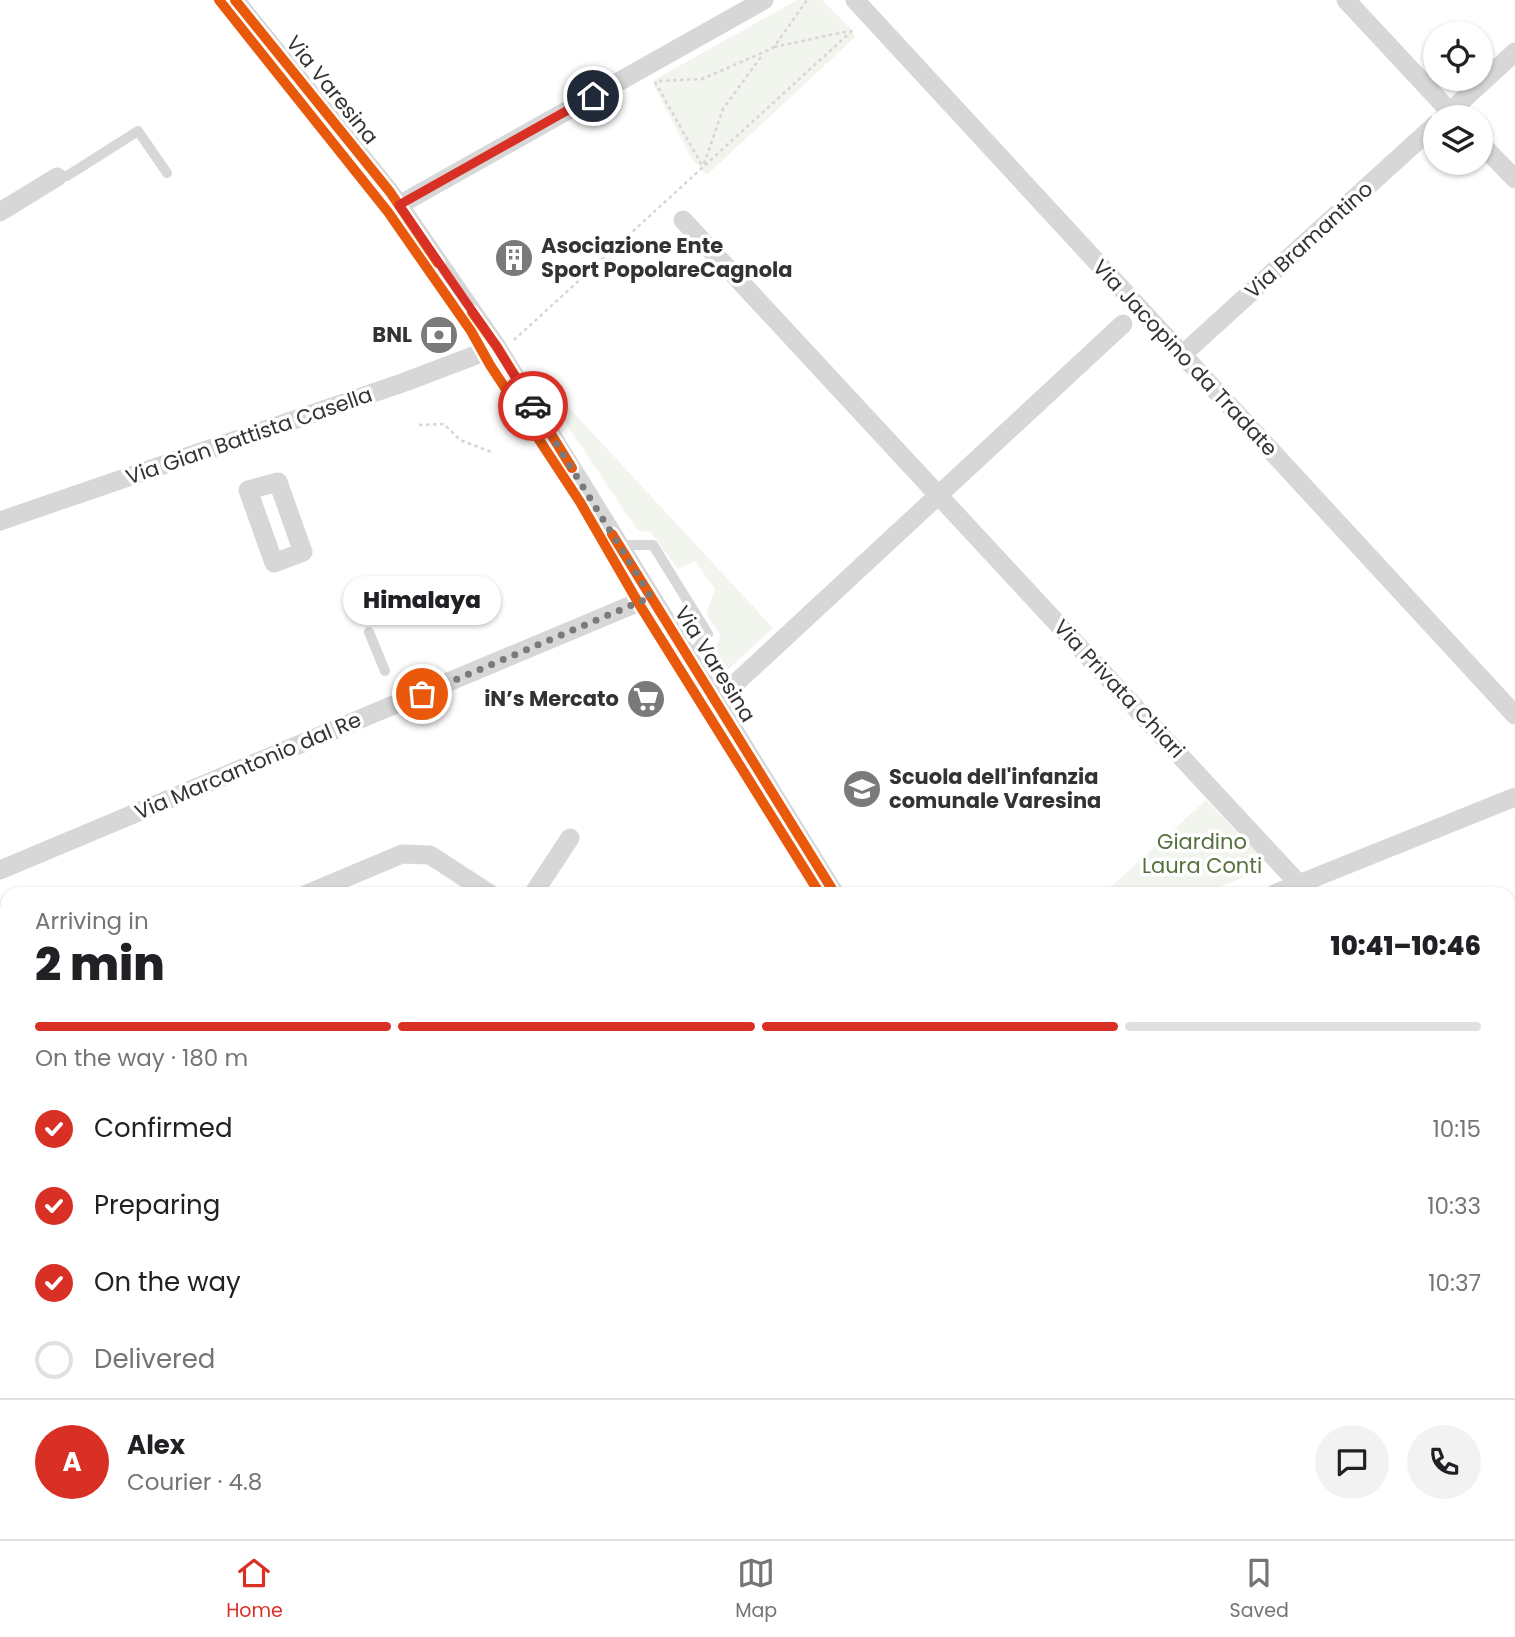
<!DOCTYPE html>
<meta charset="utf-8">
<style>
body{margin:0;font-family:Poppins,sans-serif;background:#f2f2f2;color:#202124;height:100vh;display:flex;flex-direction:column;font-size:26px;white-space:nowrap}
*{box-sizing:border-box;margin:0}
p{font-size:23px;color:#757577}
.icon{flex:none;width:38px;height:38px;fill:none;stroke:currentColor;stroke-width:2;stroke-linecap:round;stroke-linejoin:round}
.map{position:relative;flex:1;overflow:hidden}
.side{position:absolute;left:0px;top:887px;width:1516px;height:653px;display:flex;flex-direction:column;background:#fff;border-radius:21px 21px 0 0;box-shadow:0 2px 5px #0004}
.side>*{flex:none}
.controls{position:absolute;left:1423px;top:21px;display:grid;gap:14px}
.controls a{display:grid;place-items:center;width:70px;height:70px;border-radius:50%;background:#fff;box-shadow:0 2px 5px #0004;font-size:35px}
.pin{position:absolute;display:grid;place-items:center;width:60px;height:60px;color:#fff;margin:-30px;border:4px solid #fff;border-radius:50%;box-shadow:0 2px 7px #0007}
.courier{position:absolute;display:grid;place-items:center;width:70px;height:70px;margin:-35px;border:5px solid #d93025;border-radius:50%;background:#fff;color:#222;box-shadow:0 2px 9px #0007}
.bubble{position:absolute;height:49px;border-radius:24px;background:#fff;box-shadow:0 2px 5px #0004;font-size:23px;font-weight:800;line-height:49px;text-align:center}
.summary em{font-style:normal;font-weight:800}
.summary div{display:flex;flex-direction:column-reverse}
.summary{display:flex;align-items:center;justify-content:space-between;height:119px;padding:0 35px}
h1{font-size:46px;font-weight:800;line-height:52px}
.bar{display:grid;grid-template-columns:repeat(4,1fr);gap:10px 7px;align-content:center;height:84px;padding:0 35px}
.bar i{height:9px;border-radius:5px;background:#e0e0e0}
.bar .current{background:#d93025}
.bar p{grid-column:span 4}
.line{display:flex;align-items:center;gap:18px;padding:0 35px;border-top:2px solid #e0e0e0}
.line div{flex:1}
.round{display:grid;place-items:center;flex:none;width:74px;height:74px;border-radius:37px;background:#f2f2f2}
ol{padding:0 35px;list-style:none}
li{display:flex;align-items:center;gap:21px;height:77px}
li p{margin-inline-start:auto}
li .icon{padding:7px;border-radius:50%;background:#d93025;color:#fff;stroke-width:4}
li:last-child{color:#757577}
li i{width:38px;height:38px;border:4px solid #e0e0e0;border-radius:50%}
.tab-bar{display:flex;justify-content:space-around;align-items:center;height:98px;border-top:2px solid #e0e0e0;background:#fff;font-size:19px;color:#757577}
.tab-bar a{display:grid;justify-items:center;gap:4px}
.tab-bar .current{color:#d93025}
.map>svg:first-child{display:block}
</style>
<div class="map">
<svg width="1515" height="1539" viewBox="0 0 1515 1539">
<rect width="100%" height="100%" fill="#fff"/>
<path fill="#f1f5ed" d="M797 0H822L852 30 855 37 707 175 692 159 654 86V80Z
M545 382 773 628 722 675 720 676 709 658 721 636 706 614 715 589 695 561 678 569 650 532 638 531 541 386Z
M1206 800 1264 860 1262 870 1201 894H1103Z
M154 1533H339L343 1539H150Z"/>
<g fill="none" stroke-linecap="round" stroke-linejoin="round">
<path stroke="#d6d6d6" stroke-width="2.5" stroke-dasharray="3.5 3.5" stroke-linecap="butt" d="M774 47 849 31
M659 81 702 79 764 52 774 47 807 0
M655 82 703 167
M704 164 723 109 763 54
M514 340 855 28
M419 425 444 424 460 440 494 453
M0 904 6 918
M198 1533 200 1539
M295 1533 296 1539
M1423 1539 1430 1533"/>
<path stroke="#d7d7d7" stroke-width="10" d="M57 177 67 176 138 131 167 173
M619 545H653L708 634 689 658
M369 632 385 671"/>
<path stroke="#d7d7d7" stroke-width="19" d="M235 0 390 192 497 347 835 894
M855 0 1515 715
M1346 0 1455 117
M1444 117 1515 52
M1480 143 1515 179
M399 205 764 0
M0 212 57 177
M683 220 1299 884
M1182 355 1435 125
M278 482 303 552 274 563 248 490Z
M0 521 405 382 497 347
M715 700 725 693 1123 324
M0 870 651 597
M307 894 402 854 430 855 490 894
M533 894 570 838
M1274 894 1515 797
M1508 1006 1515 1000
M0 1108 7 1112
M0 1194 7 1199
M1508 1342 1515 1338
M1508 1449 1515 1456
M368 1533 372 1539
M525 1533 534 1539
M664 1533 674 1539
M1290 1533 1304 1539
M102 1539 107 1533
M423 1539 431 1533"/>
<path stroke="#d0d0d0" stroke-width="26" d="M0 948 7 963
M0 1145 7 1149
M0 1244 7 1247
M605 1533 615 1539"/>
<path stroke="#bebebe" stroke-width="2" d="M0 938 7 952
M0 955 7 969
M1508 999 1515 993
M0 1178 7 1183
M1508 1454 1515 1462
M546 1533 556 1539
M564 1533 574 1539"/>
<defs>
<path id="cycleway" d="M219 0 388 212 471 331 490 365 580 502 639 604 820 894
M235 0 390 192 438 263
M472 312 497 347 572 468
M612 534 835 894"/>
</defs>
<use href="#cycleway" stroke="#fff" stroke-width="15"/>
<use href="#cycleway" stroke="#e8590c" stroke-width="10"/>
</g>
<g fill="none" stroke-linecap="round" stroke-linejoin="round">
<path stroke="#7a7a7a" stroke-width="7" stroke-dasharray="0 12.6" d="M422 694 651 597 533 406"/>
<path stroke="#d93025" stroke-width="9" d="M533 406 497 347 399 205 593 96"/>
</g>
<defs>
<symbol id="building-disc" viewBox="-11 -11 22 22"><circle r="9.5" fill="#7a7a7a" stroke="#fff"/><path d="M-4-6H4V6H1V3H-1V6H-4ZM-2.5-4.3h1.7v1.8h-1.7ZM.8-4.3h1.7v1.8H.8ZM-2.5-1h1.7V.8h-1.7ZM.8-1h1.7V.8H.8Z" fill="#fff"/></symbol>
<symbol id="bank-disc" viewBox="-11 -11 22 22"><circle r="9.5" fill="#7a7a7a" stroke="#fff"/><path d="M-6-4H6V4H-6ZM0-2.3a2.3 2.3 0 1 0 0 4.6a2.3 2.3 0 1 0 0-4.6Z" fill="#fff"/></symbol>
<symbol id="supermarket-disc" viewBox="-11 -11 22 22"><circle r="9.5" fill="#7a7a7a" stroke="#fff"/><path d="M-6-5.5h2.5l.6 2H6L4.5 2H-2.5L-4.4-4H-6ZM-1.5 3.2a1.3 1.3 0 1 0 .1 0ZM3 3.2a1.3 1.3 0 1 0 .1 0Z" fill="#fff"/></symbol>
<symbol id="school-disc" viewBox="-11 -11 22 22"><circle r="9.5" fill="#7a7a7a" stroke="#fff"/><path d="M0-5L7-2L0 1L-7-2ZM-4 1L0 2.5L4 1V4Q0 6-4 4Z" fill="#fff"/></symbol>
</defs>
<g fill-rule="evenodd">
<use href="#building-disc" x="492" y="236" width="44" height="44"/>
<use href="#bank-disc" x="417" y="313" width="44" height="44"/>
<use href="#supermarket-disc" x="624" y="677" width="44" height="44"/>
<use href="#school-disc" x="840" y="767" width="44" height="44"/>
</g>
<g text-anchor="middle" stroke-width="7" stroke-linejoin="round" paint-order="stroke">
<g font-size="21" fill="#333" stroke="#fff">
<text transform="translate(332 90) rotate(51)" y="7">Via Varesina</text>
<text transform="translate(1309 240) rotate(-42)" y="7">Via Bramantino</text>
<text transform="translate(1185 358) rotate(47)" y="7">Via Jacopino da Tradate</text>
<text transform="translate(249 436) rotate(-19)" y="7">Via Gian Battista Casella</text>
<text transform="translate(715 664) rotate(58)" y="7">Via Varesina</text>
<text transform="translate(1119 689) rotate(47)" y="7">Via Privata Chiari</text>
<text transform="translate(248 766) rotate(-23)" y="7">Via Marcantonio dal Re</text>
</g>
<g font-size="21" font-weight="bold" fill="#333" stroke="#fff" text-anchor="start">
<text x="541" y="253">Asociazione Ente<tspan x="541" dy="24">Sport PopolareCagnola</tspan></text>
<text x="412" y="342" text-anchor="end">BNL</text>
<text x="619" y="706" text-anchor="end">iN’s Mercato</text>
<text x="889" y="784">Scuola dell'infanzia<tspan x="889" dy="24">comunale Varesina</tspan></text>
</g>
<g font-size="21" fill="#56703f" stroke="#fff">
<text x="1202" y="849">Giardino<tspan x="1202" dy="24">Laura Conti</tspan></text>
</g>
</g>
</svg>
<div class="controls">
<a><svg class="icon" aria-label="locate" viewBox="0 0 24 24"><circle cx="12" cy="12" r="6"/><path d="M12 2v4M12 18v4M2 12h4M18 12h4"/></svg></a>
<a><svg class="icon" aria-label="layers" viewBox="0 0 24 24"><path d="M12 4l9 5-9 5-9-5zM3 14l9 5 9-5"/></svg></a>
</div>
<div class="pin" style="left:422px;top:694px;background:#ea580c"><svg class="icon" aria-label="bag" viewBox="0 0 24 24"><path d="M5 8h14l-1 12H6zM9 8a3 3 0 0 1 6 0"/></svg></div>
<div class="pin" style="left:593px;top:96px;background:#1f2937"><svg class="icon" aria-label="home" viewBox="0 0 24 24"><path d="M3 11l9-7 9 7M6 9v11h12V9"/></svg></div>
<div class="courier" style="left:533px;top:406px"><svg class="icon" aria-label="car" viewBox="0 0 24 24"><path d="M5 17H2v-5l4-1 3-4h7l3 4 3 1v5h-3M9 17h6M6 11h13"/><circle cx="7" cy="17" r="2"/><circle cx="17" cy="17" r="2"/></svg></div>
<div class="bubble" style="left:343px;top:576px;width:158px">Himalaya</div>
<section class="side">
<div class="summary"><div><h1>2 min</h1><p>Arriving in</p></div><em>10:41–10:46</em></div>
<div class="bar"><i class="current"></i><i class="current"></i><i class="current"></i><i></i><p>On the way · 180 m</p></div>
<ol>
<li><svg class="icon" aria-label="check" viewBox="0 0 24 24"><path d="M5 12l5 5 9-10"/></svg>Confirmed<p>10:15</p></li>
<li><svg class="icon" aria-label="check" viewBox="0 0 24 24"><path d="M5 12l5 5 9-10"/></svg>Preparing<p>10:33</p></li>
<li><svg class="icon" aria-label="check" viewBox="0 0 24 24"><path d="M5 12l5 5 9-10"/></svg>On the way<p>10:37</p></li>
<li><i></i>Delivered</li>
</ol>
<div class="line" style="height:126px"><b class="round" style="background:#d93025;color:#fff">A</b><div><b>Alex</b><p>Courier · 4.8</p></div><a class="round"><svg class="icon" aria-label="chat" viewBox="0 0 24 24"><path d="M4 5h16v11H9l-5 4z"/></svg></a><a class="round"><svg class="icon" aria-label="phone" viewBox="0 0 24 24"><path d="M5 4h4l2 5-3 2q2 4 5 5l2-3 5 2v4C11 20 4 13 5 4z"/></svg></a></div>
</section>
</div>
<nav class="tab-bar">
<a class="current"><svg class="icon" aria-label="home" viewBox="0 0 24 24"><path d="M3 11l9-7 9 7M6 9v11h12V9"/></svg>Home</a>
<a><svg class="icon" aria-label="map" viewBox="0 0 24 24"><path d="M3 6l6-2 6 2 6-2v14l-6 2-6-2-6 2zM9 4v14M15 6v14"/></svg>Map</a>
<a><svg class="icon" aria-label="saved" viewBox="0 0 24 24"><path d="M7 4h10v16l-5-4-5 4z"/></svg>Saved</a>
</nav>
